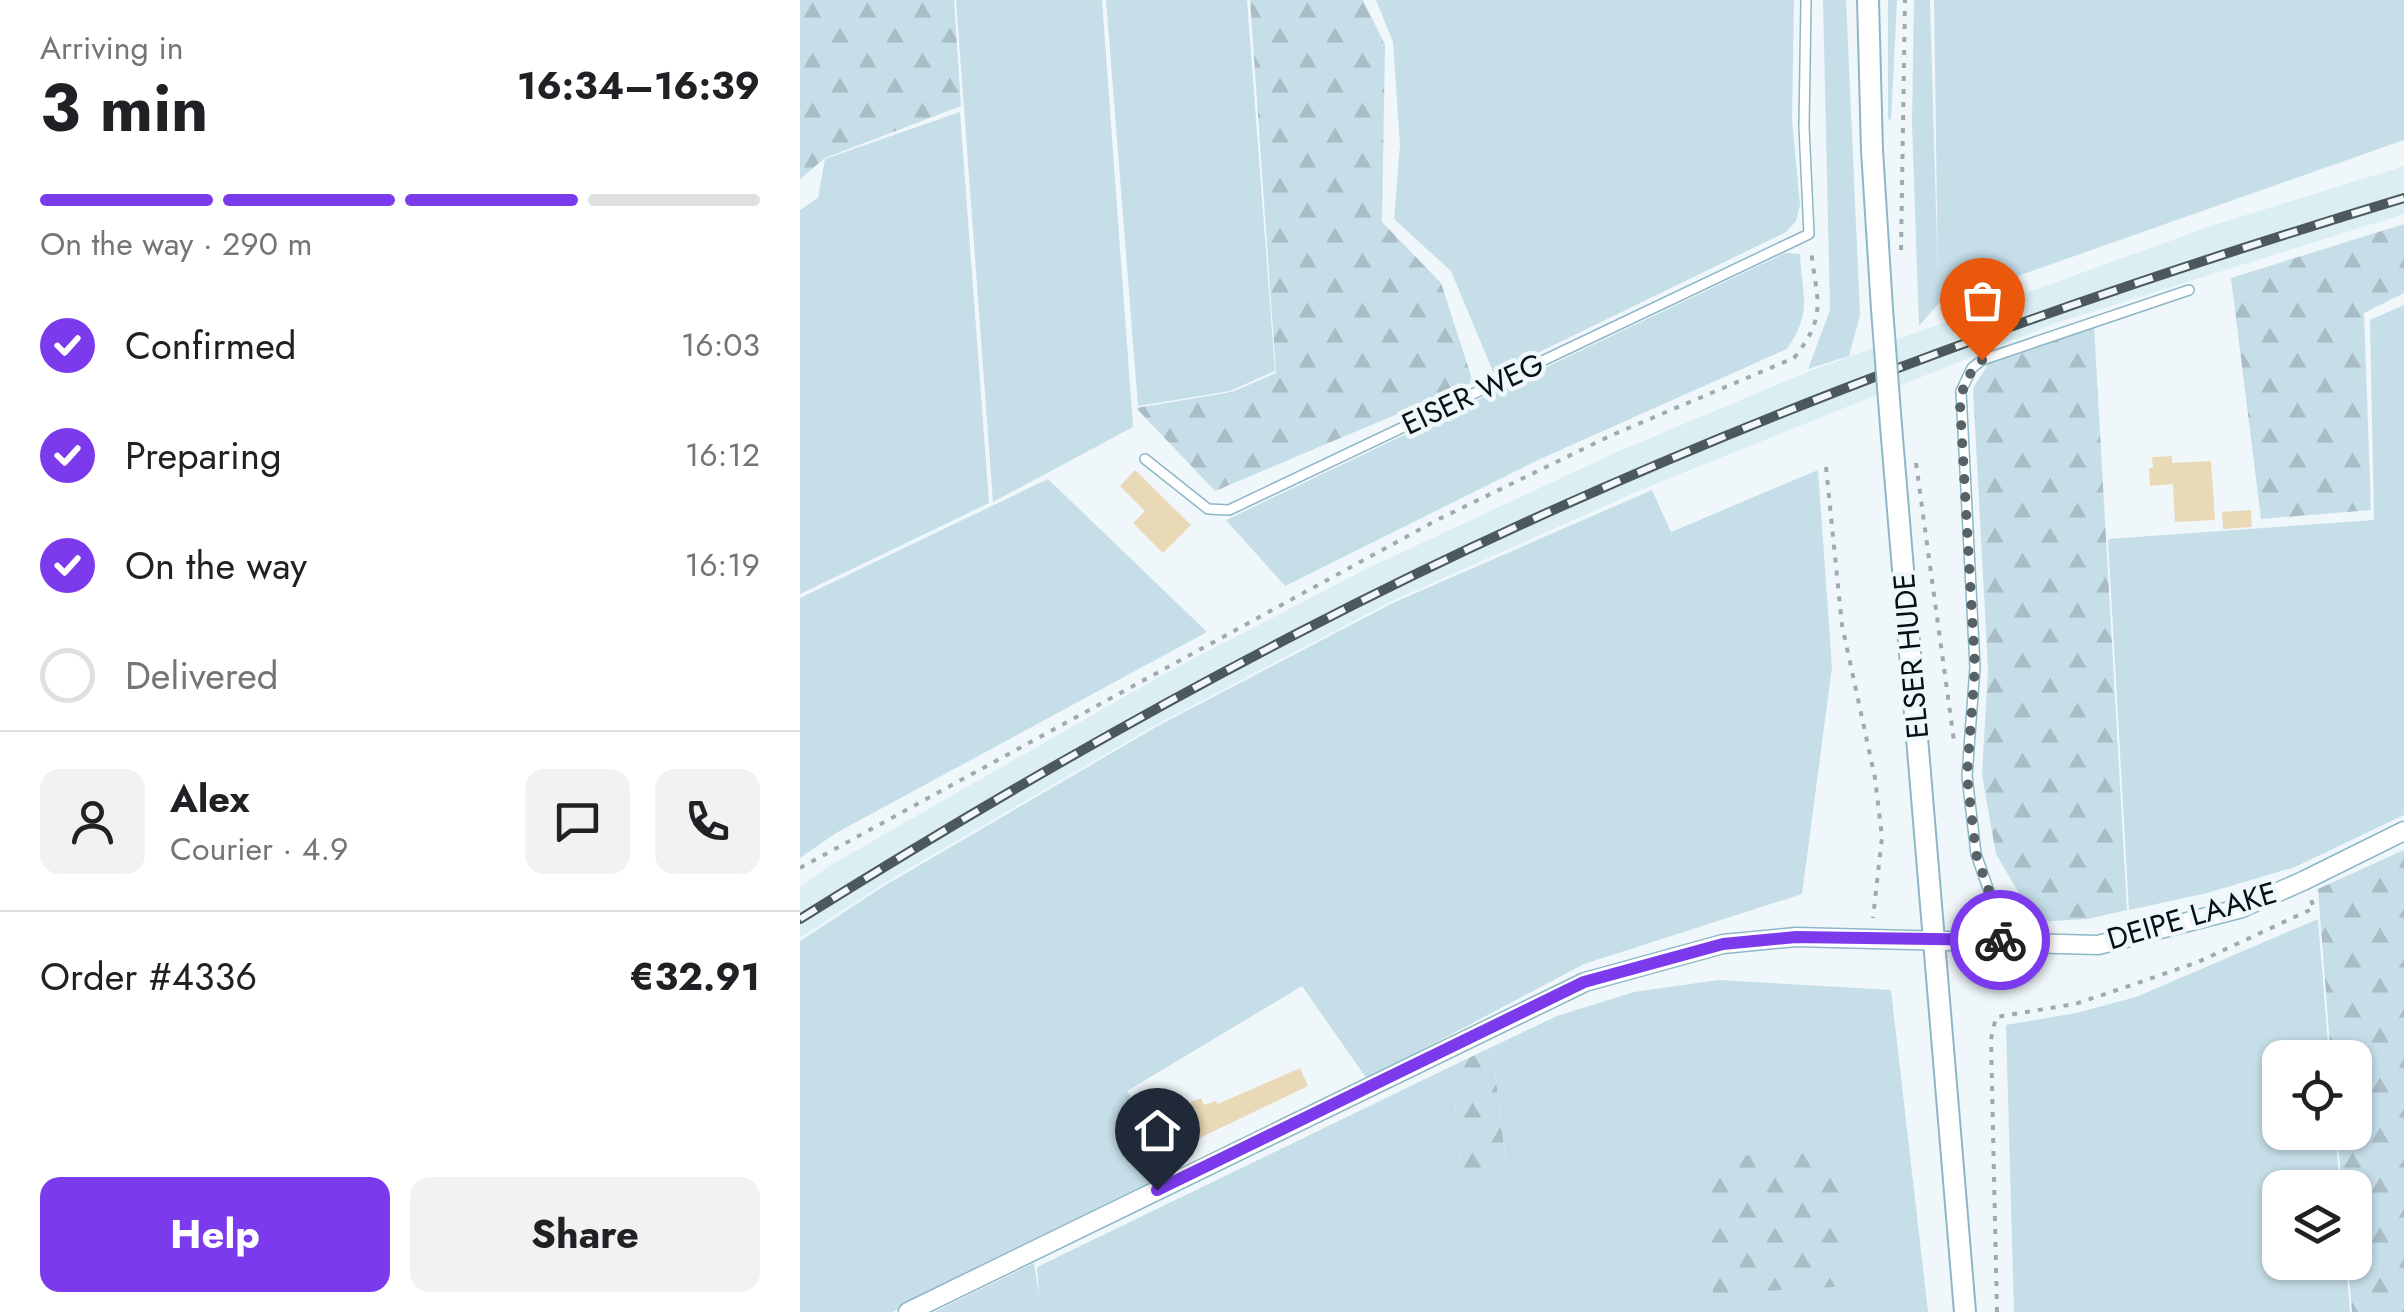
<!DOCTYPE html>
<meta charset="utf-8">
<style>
body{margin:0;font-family:Jost,sans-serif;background:#f2f2f2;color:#202124;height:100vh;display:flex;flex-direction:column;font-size:38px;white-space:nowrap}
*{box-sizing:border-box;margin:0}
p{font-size:32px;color:#757577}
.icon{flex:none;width:55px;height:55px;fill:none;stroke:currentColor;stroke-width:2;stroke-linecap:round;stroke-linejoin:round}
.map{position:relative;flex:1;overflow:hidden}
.drawer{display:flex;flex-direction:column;background:#fff;width:800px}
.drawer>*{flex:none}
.buttons{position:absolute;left:1462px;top:1040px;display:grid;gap:20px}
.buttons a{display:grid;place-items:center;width:110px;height:110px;border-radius:20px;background:#fff;box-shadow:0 2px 8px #0004;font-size:50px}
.pin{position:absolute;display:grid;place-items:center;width:85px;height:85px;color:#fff;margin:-102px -42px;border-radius:50% 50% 50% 0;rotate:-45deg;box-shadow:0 0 10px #0007}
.pin .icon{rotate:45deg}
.courier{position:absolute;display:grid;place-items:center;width:100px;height:100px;margin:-50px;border:8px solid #7c3aed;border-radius:50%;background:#fff;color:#222;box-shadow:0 2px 12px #0007}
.overview em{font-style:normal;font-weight:700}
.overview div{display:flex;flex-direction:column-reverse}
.overview{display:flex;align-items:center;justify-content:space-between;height:170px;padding:0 40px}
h1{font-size:65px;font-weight:700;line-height:75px}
.bar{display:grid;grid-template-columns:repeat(4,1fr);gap:15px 10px;align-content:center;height:120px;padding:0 40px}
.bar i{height:12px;border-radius:8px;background:#e0e0e0}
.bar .on{background:#7c3aed}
.bar p{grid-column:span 4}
.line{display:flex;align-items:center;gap:25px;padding:0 40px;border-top:2px solid #e0e0e0}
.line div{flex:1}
.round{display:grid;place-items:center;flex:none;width:105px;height:105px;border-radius:20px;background:#f2f2f2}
ol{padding:0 40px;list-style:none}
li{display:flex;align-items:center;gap:30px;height:110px}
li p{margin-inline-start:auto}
li .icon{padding:10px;border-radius:50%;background:#7c3aed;color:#fff;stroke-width:4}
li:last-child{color:#757577}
li i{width:55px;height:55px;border:5px solid #e0e0e0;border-radius:50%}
.primary-button{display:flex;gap:20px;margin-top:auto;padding:20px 40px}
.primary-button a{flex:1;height:115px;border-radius:20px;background:#7c3aed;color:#fff;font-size:40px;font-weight:700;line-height:115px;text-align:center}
.primary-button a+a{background:#f2f2f2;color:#202124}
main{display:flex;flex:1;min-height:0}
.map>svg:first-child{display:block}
</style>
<main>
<section class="drawer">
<div class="overview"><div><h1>3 min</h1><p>Arriving in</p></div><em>16:34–16:39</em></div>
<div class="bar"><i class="on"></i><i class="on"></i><i class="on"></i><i></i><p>On the way · 290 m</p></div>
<ol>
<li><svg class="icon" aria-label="check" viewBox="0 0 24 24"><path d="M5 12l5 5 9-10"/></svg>Confirmed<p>16:03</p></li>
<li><svg class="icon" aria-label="check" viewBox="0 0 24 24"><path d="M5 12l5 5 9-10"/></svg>Preparing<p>16:12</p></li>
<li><svg class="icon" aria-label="check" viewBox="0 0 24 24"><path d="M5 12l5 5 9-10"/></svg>On the way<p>16:19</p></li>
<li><i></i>Delivered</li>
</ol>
<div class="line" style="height:180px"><a class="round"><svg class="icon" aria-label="person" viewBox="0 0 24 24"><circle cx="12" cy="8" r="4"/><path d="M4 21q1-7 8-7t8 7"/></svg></a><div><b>Alex</b><p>Courier · 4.9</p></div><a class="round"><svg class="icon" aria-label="chat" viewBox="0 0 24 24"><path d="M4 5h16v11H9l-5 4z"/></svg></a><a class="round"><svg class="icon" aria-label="phone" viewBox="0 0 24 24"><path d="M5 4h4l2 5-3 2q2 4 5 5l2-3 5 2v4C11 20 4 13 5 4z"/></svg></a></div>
<div class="line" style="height:130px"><div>Order #4336</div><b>€32.91</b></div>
<div class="primary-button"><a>Help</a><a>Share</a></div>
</section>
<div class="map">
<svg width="1604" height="1312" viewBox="0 0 1604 1312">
<defs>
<pattern id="forest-firs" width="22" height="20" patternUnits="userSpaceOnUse" patternTransform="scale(2.5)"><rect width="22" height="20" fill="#c5dee8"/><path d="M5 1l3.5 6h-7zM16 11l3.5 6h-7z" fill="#a8bdc6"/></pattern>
</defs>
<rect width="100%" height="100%" fill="#eff7fb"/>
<path fill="#daeef4" d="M1604 166V214L1256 323 850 486 594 600 354 726 93 878 0 938V887L31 865 364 674 566 569 817 452 1010 371 1414 225Z"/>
<path fill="#c5dee8" d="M156 0H302L333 427 193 502Z
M306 0H447L475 371 430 391 338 406Z
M576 0H994L992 119 1000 205 996 221 986 232 694 374 651 271 594 219 600 145 593 42Z
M1023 0H1046L1060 315 1049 356 1008 369 1030 310Z
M1088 0H1097L1091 121 1088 118Z
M1114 0H1130L1138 281 1134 0H1604V140L1138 304 1119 326 1112 124Z
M160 112 189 503 0 594V210L18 198 25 159Z
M985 253 1000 254C1002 297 1013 311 987 349L738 460 485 586 426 520Z
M1604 305V815L1495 867 1407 893 1329 910 1308 539 1574 520 1570 320Z
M1018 470 1032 667 1002 894 784 964 567 1079 502 986 327 1091 385 1169 93 1312H0V941L84 886 356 727 593 603 852 490 871 532Z
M248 479 407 632 36 833 0 858V598Z
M1518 919 1529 1057 1480 1058V1132L1535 1133 1540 1187 1480 1188V1262L1546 1263 1550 1312H1214L1206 1025 1276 1013 1336 997Z
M919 980 1091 990 1128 1312H134L234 1263 239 1295 237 1267 652 1066 661 1175 707 1170 692 1047 757 1016 834 992Z"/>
<path fill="url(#forest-firs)" d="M0 0H154L161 106 25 158 0 179Z
M450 0H563L585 45 582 222 641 283 673 382 415 491 336 408 432 392 476 373Z
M1604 224V293L1564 313 1571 510 1461 519 1431 278Z
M1294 326 1327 910 1288 919 1236 922 1196 854 1182 775 1188 669 1173 388 1191 360Z
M1604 850V1312H1552L1548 1263 1555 1262V1188L1542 1187 1537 1133 1555 1132V1058L1531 1057 1518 889Z
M692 1047 707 1171 661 1176 652 1066Z
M1042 1150 1051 1286 913 1294 905 1158Z"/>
<path fill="#e9d9b7" d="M1372 456V463L1411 461 1415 520 1375 522 1373 484 1350 486 1349 468H1353L1352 457Z
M335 470 391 525 363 553 333 523 345 511 320 486Z
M1451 510 1452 527 1423 529 1422 512Z
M500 1068 508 1086 387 1144 373 1110 401 1098 404 1105 416 1101 418 1104Z"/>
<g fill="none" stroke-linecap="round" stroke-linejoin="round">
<defs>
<path id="service" d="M345 459 408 509 429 510 1009 234 1004 127 1006 0
M1206 940 1176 854 1167 776 1175 667 1161 391 1172 368 1182 360 1389 290"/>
<path id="minor" d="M108 1312 785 982 923 944 996 937 1298 945 1442 908 1503 881 1604 831"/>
<path id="tertiary" d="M1068 0 1072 150 1082 309
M1091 426 1165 1312"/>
</defs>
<use href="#service" stroke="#8eb7c6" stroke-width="12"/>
<use href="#minor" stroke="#8eb7c6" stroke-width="21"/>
<use href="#tertiary" stroke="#8eb7c6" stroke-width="24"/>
<path stroke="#a0aaae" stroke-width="4" stroke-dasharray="5 8" stroke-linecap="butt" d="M1101 250 1105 0
M1116 463 1154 741
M1026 467 1042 625 1075 778 1082 837 1073 918
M0 868 637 520 812 435 994 358C1029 314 1016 300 1011 249
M1197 1312 1191 1039 1196 1017 1275 1004 1332 985 1398 962 1514 908 1510 897"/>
<use href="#service" stroke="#fff" stroke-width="9"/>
<use href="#minor" stroke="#fff" stroke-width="18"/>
<use href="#tertiary" stroke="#fff" stroke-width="20"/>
<defs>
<path id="rail" d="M0 919C163 817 329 720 500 632 852 450 1225 312 1604 198"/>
</defs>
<use href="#rail" stroke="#4c585c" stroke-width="10"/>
<use href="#rail" stroke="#eff7fb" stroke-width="6" stroke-dasharray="19" stroke-linecap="butt"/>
<defs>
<path id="tertiary-bridge" d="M1082 309 1091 426"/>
</defs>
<use href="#tertiary-bridge" stroke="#8eb7c6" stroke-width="24" stroke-linecap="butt"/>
<use href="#tertiary-bridge" stroke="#fff" stroke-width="20"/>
</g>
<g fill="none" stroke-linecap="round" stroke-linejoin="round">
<path stroke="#566266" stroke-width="10" stroke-dasharray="0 18" d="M1182 360 1165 380 1160 404 1175 667 1167 776 1176 854 1206 940H1200"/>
<path stroke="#7c3aed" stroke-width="12" d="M357 1190 784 982 923 944 996 937 1200 940"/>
</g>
<g text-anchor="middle" stroke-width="9" stroke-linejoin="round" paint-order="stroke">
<g font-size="30" fill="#031116" stroke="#eff7fb">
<text transform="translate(673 394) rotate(-25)" y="10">EISER WEG</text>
<text transform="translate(1111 656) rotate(-95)" y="10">ELSER HUDE</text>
<text transform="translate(1392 916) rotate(-16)" y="10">DEIPE LAAKE</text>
</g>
</g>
</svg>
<div class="buttons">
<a><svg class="icon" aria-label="locate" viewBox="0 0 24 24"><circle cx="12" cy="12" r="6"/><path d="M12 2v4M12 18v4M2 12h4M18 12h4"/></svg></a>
<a><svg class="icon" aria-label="layers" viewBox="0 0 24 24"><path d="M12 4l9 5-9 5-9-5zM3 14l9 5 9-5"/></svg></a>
</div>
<div class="pin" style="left:1182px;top:360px;background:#ea580c"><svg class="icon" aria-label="bag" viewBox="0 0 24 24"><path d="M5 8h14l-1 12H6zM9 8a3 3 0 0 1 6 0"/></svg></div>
<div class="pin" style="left:357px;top:1190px;background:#1f2937"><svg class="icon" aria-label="home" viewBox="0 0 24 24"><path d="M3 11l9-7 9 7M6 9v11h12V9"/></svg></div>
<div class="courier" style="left:1200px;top:940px"><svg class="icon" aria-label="bike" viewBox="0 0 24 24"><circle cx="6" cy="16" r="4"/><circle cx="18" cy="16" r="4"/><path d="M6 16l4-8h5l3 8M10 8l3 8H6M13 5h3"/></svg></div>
</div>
</main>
